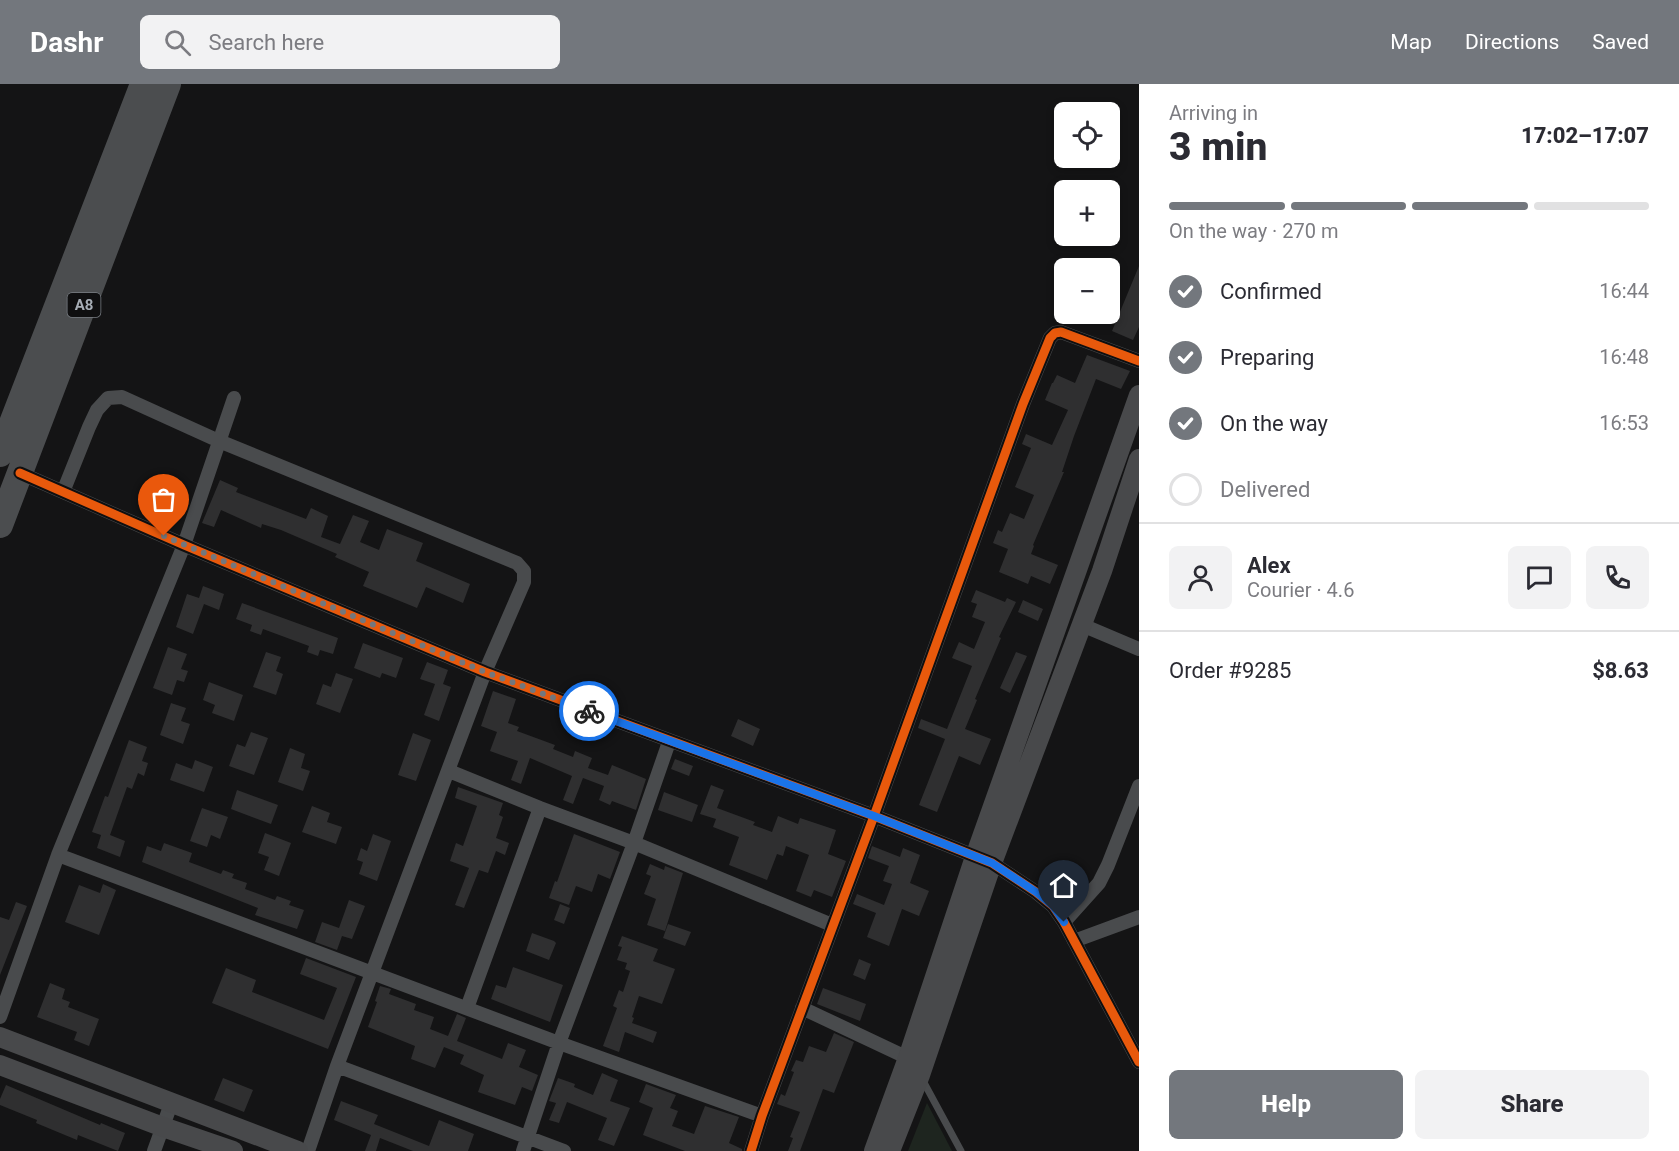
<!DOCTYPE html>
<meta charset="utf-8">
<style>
body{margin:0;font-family:Roboto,sans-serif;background:#f2f2f3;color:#2b2b33;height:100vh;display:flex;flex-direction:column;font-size:22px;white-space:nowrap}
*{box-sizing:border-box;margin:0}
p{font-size:20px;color:#7c7c81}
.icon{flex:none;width:33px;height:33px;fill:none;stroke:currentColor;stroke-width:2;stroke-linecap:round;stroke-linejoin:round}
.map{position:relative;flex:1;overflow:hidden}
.sheet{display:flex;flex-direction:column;background:#fff;width:540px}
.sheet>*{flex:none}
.controls{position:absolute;left:1054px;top:18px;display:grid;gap:12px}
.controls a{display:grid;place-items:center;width:66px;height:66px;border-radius:9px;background:#fff;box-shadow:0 3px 9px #0003;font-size:30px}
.pin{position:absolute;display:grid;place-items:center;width:51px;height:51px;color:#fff;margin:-62px -26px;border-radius:50% 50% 50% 0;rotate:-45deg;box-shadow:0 0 6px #0007}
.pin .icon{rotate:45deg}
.courier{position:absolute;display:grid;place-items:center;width:60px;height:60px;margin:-30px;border:4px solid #1a73e8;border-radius:50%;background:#fff;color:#222;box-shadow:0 2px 8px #0007}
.summary em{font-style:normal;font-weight:800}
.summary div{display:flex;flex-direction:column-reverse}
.summary{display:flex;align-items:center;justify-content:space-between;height:102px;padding:0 30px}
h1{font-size:39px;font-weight:800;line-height:45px}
.bar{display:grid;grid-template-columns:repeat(4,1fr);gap:9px 6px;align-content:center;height:72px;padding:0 30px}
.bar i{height:8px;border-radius:4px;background:#e1e1e2}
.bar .on{background:#73777d}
.bar p{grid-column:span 4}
.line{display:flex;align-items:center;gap:15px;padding:0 30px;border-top:2px solid #e1e1e2}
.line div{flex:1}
.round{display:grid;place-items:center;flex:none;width:63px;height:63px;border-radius:9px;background:#f2f2f3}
ol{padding:0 30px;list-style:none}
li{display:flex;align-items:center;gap:18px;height:66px}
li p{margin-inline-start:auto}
li .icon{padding:6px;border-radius:50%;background:#73777d;color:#fff;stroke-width:4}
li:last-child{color:#7c7c81}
li i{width:33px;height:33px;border:3px solid #e1e1e2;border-radius:50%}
.button{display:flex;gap:12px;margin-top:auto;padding:12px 30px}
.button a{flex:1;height:69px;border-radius:9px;background:#73777d;color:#fff;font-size:24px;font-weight:800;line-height:69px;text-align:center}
.button a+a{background:#f2f2f3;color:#2b2b33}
header{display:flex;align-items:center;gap:36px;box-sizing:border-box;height:84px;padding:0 30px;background:#73777d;color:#fff}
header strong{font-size:28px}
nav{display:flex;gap:33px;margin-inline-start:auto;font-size:21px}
.search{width:420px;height:54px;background:#f2f2f3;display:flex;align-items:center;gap:15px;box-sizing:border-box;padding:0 21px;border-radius:9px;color:#7c7c81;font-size:22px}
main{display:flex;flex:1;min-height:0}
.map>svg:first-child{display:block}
</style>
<header>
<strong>Dashr</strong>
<div class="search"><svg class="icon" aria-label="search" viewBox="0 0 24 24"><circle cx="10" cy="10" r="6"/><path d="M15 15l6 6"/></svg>Search here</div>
<nav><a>Map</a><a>Directions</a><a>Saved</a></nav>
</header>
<main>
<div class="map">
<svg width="1139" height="1067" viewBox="0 0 1139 1067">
<rect width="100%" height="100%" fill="#141415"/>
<path fill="#1e251f" d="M927 1019 952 1067H908Z"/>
<path fill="#2f2f30" d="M1139 182V243L1133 256 1112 247Z
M1087 271 1130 287 1121 305 1096 295 1074 352 1062 388H1064L1033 461 1034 462 1031 470 1058 481 1050 500 1031 492 1028 500 999 488 1008 465 993 459 998 446 1002 448 1010 429 1024 435 1034 411 1015 403 1031 364 1022 360 1026 350 1052 361 1068 326 1045 316 1052 299H1053L1057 291 1075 299Z
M220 396 238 404 236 408 306 435 311 424 328 432 321 453 340 460 353 431 369 437 360 458 379 466 387 445 423 459 416 477 470 500 463 519 426 503 417 524 363 502 369 488 335 473 337 470 281 446 262 440 261 444 221 426 214 443 202 439Z
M203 502 224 510 219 526 204 520 193 550 176 543 187 510 199 514Z
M976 506 1005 518 1007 514 1016 518 999 553 1001 554 975 615 977 616 965 645 991 655 980 681 959 672 937 728 919 721 945 655 918 644 921 635 947 645 972 582 952 574 959 558 974 565 985 538 972 533 977 520 971 518Z
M1023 516 1043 525 1038 537 1018 528Z
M242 519 338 554 333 570 320 566 318 572 307 568 309 562 263 545 261 551 250 547 252 541 236 535Z
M363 559 403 574 396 594 382 589 380 594 354 584Z
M168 563 187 570 181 585 188 587 184 598 177 596 172 611 153 604Z
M266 568 281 573 276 587 283 590 276 611 253 603Z
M1016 568 1027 572 1010 609 1000 604Z
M427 578 448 586 443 600 451 603 439 637 424 631 435 600 420 595Z
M336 589 353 595 340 629 316 620 323 600 331 603Z
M209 598 243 611 234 637 212 629 215 621 203 616Z
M493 607 516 615 508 639 519 643 517 647 555 661 553 665 573 673 575 667 592 674 588 684 608 691 612 681 646 695 636 726 612 717 610 721 599 716 604 702 583 694 573 720 563 716 572 692 530 674 521 700 511 696 518 677 490 667 497 648 481 642Z
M171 619 186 624 181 637 190 640 183 660 160 651Z
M738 635 760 645 753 662 731 652Z
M251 648 268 654 254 691 229 682 237 660 245 663Z
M413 649 431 656 416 697 398 691Z
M129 656 147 663 142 677 148 679 144 692 138 689 132 705 127 703 110 751 125 757 120 773 97 764 101 751 92 748 105 712 108 713Z
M290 664 305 670 301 684 310 687 303 707 278 698Z
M675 675 693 682 689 692 671 685Z
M195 676 213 683 204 708 170 696 176 679 192 685Z
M711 701 724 706 717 724 755 738 753 741 772 748 778 732 798 740 800 734 836 746 828 770 846 777 832 813 814 806 811 813 796 807 809 771 786 762 783 772 777 770 767 796 729 781 739 753 713 743 716 735 700 730Z
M458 703 503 719 499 731 503 733 496 754 509 759 505 771 496 767 488 789 479 786 464 824 455 821 469 784 450 777 456 759 463 762 477 722 455 714Z
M237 706 278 721 271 740 231 725Z
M664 708 698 721 692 738 658 726Z
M312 722 330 729 327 738 342 743 336 760 302 748Z
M202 724 228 733 220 755 211 751 207 763 190 757Z
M265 749 291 759 279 792 264 786 269 773 258 769Z
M373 750 391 757 377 797 359 790 363 778 357 776 361 764 367 767Z
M574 750 620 768 610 795 598 790 592 808 576 802 569 821 549 814 555 797 557 798Z
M164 759 192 769 189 778 221 790 223 786 234 790 232 794 247 799 245 805 275 816 277 812 291 817 289 821 304 826 297 845 255 831 258 824 142 778 147 762 161 767Z
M872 762 900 773 903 764 920 771 910 799 929 807 919 832 902 825 889 862 867 853 876 829 853 820 857 810 884 821 892 800 883 797 889 782 868 774Z
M650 780 664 786 665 782 683 789 665 847 647 841 656 815 644 810 651 792 646 790Z
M103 800 116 806 99 851 65 838 79 801 100 809Z
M349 816 365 822 352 855 342 852 337 866 315 858 322 838 339 844Z
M16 818 27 822 0 891V833L9 836Z
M560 820 570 824 564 840 554 836Z
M668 840 691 848 685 862 663 854Z
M532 849 554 857 556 859 549 876 526 867Z
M622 852 658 865 653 877 675 885 662 920 639 912 632 933 634 934 632 939 657 948 653 959 625 948 619 968 603 962 617 924 613 922 619 906 623 908 630 887 625 885 627 879 617 876 622 863 618 862Z
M306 874 356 893 328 965 212 919 226 884 256 896 252 908 324 936 337 904 300 890Z
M859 875 871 880 865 896 853 891Z
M513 883 563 901 550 938 491 915 496 901 506 904Z
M50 899 65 905 62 915 70 918 68 923 99 935 89 962 74 956 77 948 37 933Z
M380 902 391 905 389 910 416 920 414 926 434 933 430 945 448 952 457 930 466 934 457 957 502 975 508 959 526 966 519 983 538 991 532 1007 522 1003 515 1021 478 1008 484 991 460 980 464 971 444 963 435 984 411 975 415 962 368 943 377 918 375 917Z
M823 904 866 920 860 937 817 920Z
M834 949 854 958 834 1009 823 1005 800 1067H788L793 1054 790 1053 800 1028 777 1020 781 1010 785 1012 794 988 791 987 796 976 803 978 809 962 826 968Z
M602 989 618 996 610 1017 630 1024 614 1062 598 1056 607 1034 567 1018 559 1039 549 1036 556 1019 549 1017 558 994 575 1000 574 1003 593 1011Z
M223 994 253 1006 244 1028 214 1016Z
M646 1000 676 1011 670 1024 678 1027 672 1042 694 1050 705 1022 739 1033 729 1059 742 1065V1067H685L643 1051 653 1024 639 1018Z
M6 1001 100 1041 101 1039 125 1049 118 1067 78 1051 77 1056 36 1039 37 1036 0 1021V1015Z
M341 1017 378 1031 374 1040 429 1062 439 1036 474 1050 468 1067H413L380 1054 376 1067H365L371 1051 334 1036Z"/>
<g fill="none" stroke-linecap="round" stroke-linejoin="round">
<path stroke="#494b4d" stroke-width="7" d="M922 995 961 1067"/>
<path stroke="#494b4d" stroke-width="14" d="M20 389 184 461 485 588 874 732 992 779 1036 808 1053 822 1064 838 1139 978
M63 408 89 343 97 326 108 314 122 313 219 357 517 479 524 487V498L485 588 337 982 308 1067
M1082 541 1139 565
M449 687 540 724 634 759 832 841
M58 771 559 959 762 1032
M1064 838 1099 799 1108 781 1139 702
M1074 857 1139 833
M467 924 540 724
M802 924 908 974 912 980
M0 933 58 771 184 461 234 314
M337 982 564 1067
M154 1067 171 1020
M523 1067 559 959 634 759 669 658
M751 1067 762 1032 874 732 1023 320 1050 254 1055 249 1061 248 1139 277"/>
<path stroke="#48494b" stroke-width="20" d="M0 953 298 1067
M0 981 163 1043 233 1067
M874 1067 908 974 975 773 1139 311
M890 1067 920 991 992 779 1102 487 1139 375"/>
<path stroke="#4b4d4f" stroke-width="26" d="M0 370 143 0
M0 441 168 0"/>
<defs>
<path id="cycleway" d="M20 389 184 461 485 588 874 732 992 779 1036 808 1053 822 1064 838 1139 978
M751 1067 762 1032 874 732 1023 320 1050 254 1055 249 1061 248 1139 277"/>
</defs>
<use href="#cycleway" stroke="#0f0f10" stroke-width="13"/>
<use href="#cycleway" stroke="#e8590c" stroke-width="9"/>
</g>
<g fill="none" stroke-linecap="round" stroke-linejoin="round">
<path stroke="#73777d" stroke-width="6" stroke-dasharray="0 10.8" d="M164 452 485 588 589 627"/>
<path stroke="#1a73e8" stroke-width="8" d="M589 627 874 732 992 779 1036 808 1053 822 1064 838"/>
</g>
<g text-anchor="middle" stroke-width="5" stroke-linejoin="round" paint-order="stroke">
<rect fill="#0f0f10" stroke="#797e84" stroke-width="1.5" x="67.5" y="209" width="33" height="24" rx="4.5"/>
<g font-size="15" font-weight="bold" fill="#a6adb5">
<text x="84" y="226">A8</text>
</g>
</g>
</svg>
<div class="controls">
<a><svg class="icon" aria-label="locate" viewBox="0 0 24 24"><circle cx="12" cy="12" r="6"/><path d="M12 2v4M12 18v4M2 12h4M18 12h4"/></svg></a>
<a>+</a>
<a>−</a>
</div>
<div class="pin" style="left:164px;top:452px;background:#ea580c"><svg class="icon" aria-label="bag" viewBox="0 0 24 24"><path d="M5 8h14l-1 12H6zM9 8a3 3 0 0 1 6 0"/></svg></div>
<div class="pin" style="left:1064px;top:838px;background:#1f2937"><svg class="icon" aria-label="home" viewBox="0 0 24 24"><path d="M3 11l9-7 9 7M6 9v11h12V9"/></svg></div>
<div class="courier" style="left:589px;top:627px"><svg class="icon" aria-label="bike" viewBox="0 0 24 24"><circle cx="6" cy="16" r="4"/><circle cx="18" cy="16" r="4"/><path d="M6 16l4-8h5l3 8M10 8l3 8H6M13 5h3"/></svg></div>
</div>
<section class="sheet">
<div class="summary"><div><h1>3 min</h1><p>Arriving in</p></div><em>17:02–17:07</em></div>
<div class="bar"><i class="on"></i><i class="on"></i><i class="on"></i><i></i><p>On the way · 270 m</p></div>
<ol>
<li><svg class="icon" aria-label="check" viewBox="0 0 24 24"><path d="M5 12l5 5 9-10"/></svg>Confirmed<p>16:44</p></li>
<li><svg class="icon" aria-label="check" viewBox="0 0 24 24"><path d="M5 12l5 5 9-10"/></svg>Preparing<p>16:48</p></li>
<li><svg class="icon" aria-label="check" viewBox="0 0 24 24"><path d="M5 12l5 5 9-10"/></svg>On the way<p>16:53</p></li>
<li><i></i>Delivered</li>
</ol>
<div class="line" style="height:108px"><a class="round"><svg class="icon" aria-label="person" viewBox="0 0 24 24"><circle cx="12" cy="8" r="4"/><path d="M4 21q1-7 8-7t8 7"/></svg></a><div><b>Alex</b><p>Courier · 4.6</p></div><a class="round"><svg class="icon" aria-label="chat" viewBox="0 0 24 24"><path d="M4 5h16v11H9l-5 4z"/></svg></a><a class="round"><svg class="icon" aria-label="phone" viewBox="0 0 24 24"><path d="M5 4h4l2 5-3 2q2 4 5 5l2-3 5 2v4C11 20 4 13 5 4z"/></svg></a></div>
<div class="line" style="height:78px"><div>Order #9285</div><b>$8.63</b></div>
<div class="button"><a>Help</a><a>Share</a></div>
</section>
</main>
